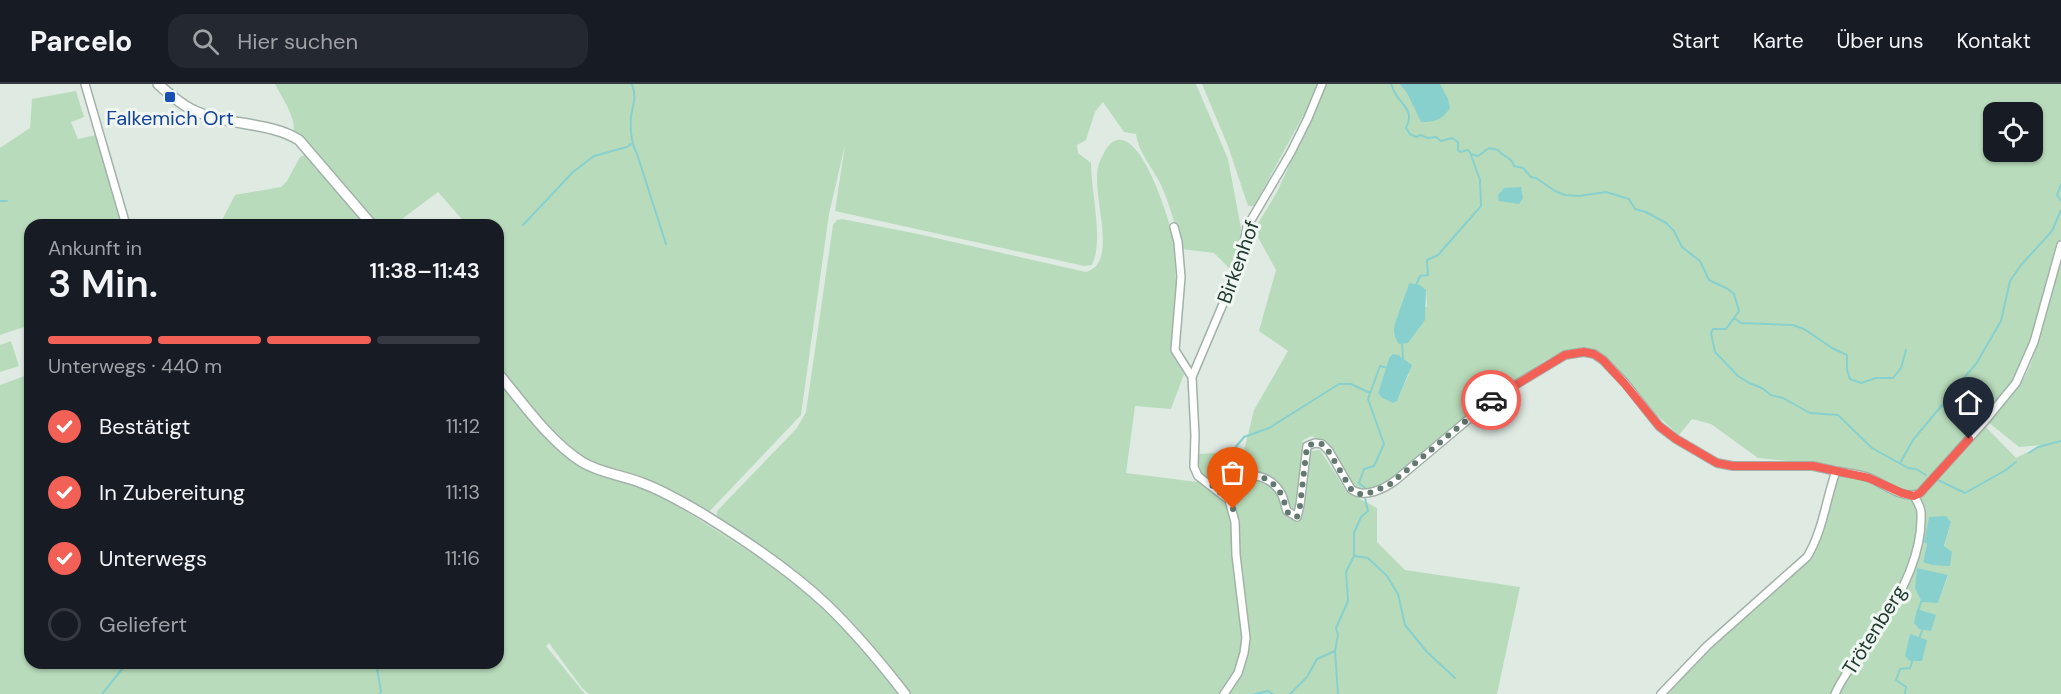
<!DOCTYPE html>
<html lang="de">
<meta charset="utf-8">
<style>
body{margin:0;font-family:"DM Sans",sans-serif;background:#242831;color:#f1f3f6;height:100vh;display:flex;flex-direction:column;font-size:22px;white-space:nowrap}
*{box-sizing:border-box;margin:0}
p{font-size:20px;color:#9ea1a6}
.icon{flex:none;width:33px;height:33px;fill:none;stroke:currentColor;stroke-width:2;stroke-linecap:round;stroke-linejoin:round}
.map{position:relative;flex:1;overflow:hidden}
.drawer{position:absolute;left:24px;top:135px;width:480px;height:450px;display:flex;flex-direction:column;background:#171b24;border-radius:18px;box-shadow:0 2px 4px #0004}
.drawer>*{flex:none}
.fabs{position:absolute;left:1983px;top:18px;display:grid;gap:12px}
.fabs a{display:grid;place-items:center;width:60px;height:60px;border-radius:12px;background:#171b24;box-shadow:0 2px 4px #0004;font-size:30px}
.pin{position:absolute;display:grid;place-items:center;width:51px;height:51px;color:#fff;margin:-62px -26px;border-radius:50% 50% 50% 0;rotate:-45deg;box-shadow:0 0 6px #0007}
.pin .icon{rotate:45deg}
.courier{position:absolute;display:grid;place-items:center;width:60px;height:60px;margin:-30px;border:4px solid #f26056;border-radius:50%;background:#fff;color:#222;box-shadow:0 2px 8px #0007}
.head em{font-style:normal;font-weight:600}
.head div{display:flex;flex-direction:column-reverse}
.head{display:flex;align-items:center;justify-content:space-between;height:102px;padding:0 24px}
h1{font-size:39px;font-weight:600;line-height:45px}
.bar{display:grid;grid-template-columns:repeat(4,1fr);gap:9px 6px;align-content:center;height:72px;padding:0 24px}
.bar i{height:8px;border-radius:4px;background:#363941}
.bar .current{background:#f26056}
.bar p{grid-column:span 4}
ol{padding:0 24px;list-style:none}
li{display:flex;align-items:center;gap:18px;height:66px}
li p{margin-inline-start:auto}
li .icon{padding:6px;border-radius:50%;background:#f26056;color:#fff;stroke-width:4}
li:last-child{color:#9ea1a6}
li i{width:33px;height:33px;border:3px solid #363941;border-radius:50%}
header{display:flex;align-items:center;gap:36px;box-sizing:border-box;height:84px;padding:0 30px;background:#171b24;border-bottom:2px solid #363941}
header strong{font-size:28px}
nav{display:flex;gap:33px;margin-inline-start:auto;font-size:21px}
.search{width:420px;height:54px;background:#242831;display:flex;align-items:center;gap:15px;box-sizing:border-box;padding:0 21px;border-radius:18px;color:#9ea1a6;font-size:22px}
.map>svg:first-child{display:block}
</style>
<header>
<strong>Parcelo</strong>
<div class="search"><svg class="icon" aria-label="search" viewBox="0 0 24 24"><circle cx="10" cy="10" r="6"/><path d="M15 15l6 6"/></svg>Hier suchen</div>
<nav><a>Start</a><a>Karte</a><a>Über uns</a><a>Kontakt</a></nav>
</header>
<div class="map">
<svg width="2061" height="610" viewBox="0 0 2061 610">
<rect width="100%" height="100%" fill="#dfeae3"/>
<path fill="#b8dcbb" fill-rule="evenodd" d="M275 0H1196L1228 75 1241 144 1239 166 1232 187 1214 169 1181 165C1176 143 1170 121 1161 101 1153 84 1138 68 1136 50L1124 48 1103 18 1095 28 1086 56 1077 61 1078 69 1091 79C1091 109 1104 156 1092 181L1084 182 835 127 845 61 829 130 801 331 705 432 671 412 668 416C714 446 763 473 805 509 840 539 871 573 898 610H589L582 604 549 559 546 562 585 610H0V301L30 290V579H498V141H467L438 108 394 141H379L301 52H294C296 33 284 17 275 0Z
M1202 0H2061V610H1839L1844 597 1839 595 1833 610H1667L1702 573 1812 474 1822 450 1831 411 1837 397 1839 382 1758 374 1711 340 1692 335 1679 351 1651 326 1603 270 1586 263 1564 267 1544 277 1495 310 1392 395 1375 403 1358 407 1326 358 1311 352 1302 357 1312 367 1320 366 1347 408 1377 424V458L1405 486 1520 503 1497 610H910C869 561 829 513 778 475 759 460 735 450 717 433V427L797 344 806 328 833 141 837 136 842 135 918 150 1086 188C1122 178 1087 104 1100 77 1104 69 1108 58 1117 56 1145 50 1172 145 1176 165H1174L1177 216 1170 267 1184 290 1171 325 1135 322 1126 389 1197 398 1199 370 1244 367 1254 326 1288 267 1259 247 1276 186 1254 146 1277 108 1309 38 1303 32 1254 122H1248L1228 62ZM1994 28H2032V68H1994ZM1426 206 1427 223H1402L1406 212ZM2038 231 2046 232C2040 252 2035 272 2026 290 2017 308 2001 323 1988 338L2019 363 2042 361 2016 374 1985 342 1939 395 1932 391 2013 298 2031 256ZM1389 274 1409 290 1397 316 1393 319 1382 314 1378 309ZM1929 434 1951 438 1944 463 1923 478 1927 460 1925 457ZM1929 488 1948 492 1938 519Z
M76 7 84 33 71 38 78 55 96 51 122 141H30V241L0 251V64L30 44 32 15Z
M307 70 366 141H204L221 138 235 111 281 103 287 97 300 73Z
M11 257 19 282 0 288V261Z"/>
<path fill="#87d0ce" d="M1400 0H1440L1448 15 1450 24C1442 36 1435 38 1421 38L1407 9Z
M1521 103 1523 114 1519 120 1499 117 1498 111 1504 104Z
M1409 199 1420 201 1426 206 1425 236 1408 259 1399 260C1389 246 1396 237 1402 223 1405 215 1407 207 1409 199Z
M1393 270 1398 271 1412 281 1397 317 1393 319 1382 314 1378 309 1389 274Z
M1946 432 1951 438 1944 462 1952 468 1950 482 1932 481 1923 478 1927 460 1924 458 1929 433Z
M1917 484 1948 491 1938 519 1922 518 1915 504Z
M1917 525 1936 531 1931 547 1919 545 1914 539Z
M1910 550 1927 556 1922 577H1910L1905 572Z"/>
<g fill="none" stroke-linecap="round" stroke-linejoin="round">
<path stroke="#87d0ce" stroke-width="2" d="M632 0C637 15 633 18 631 33 630 46 631 59 637 70L666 160
M1391 0C1393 3 1393 6 1395 9 1402 22 1415 26 1406 44L1410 50 1416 53 1420 51 1428 54 1436 53 1441 57 1452 54 1458 58V66L1460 68 1468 66 1471 70 1478 72 1489 64 1498 66C1503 73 1512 73 1514 82L1523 84 1531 93 1536 94 1555 107 1565 111 1579 112 1606 108 1629 115 1635 125 1646 128 1666 139 1674 147 1682 163 1700 177 1709 196 1728 205 1734 210 1739 227 1726 245H1713L1711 249 1715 268 1738 292 1749 299 1762 304 1771 311 1783 314 1810 329 1838 331 1872 364 1908 384 1916 385 1926 391
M2061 100 2057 111 2061 117
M0 117H7
M523 141 573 88 594 72 627 63 631 60
M1416 201 1420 192 1428 191 1427 176 1438 171 1481 122 1480 96 1471 71
M1399 231 1407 208
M1734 234 1741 239 1793 241 1804 245 1832 264 1847 271V286L1850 295 1861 299 1876 294H1893L1901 284 1906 266
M1402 257 1403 275
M1963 295 1976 280 2001 237 2010 197 2021 181 2052 147 2061 126
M2029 369 2038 363 2061 357
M1213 376 1221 367 1234 365 1244 353 1269 344 1339 300H1351L1370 309
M1900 379 1913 356 1957 303
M1938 396 1965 409 2006 386 2016 378
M1365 404 1359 399 1364 385 1374 382 1384 360 1368 315 1380 282 1388 284
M1355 472 1368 474 1387 492 1398 510 1405 541 1427 568 1455 594
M1918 527 1922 515
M1919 555 1923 544
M378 579 377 585 381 607 380 610
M102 610 127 579
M1255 610 1268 607 1273 610
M1290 610 1307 593 1317 575 1335 567
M1338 610 1335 567 1338 551 1336 544 1348 517 1346 488 1354 472V449L1361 433 1368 427 1365 414
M1905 610 1906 603 1896 596 1900 585 1910 584 1913 575"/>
<defs>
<path id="minor" d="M85 0 126 141
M1174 143 1178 158 1181 193 1175 266 1192 293
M1212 402C1235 390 1265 383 1281 409 1284 415 1285 422 1287 427L1297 433 1300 421 1307 362 1315 359 1322 360 1329 367 1351 405C1364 415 1384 405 1396 396L1495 313 1565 271 1584 268 1594 270 1603 276 1625 299 1659 342 1676 355 1717 379 1733 382H1813L1836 387
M1224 610 1238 589 1244 569 1246 554 1236 471 1235 438 1229 416 1198 392 1194 383 1195 351 1192 293 1231 201 1242 169 1247 143 1291 68 1308 34 1322 0
M1661 610 1707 562 1807 473C1823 447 1826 415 1836 387 1847 389 1859 390 1870 394 1884 400 1905 417 1920 409L1984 338 2016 299 2034 258 2061 161
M1835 610C1845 587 1862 569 1876 548 1899 515 1923 471 1921 429 1921 423 1917 417 1914 412"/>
<path id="tertiary" d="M158 0C168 9 179 19 191 25 224 42 269 37 299 56L372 141
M498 289C522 318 550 358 582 378 600 389 622 391 642 399 664 407 686 420 706 432 748 458 791 487 827 521 855 548 881 579 905 610"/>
</defs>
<use href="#minor" stroke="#a2b2a9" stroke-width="10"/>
<use href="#tertiary" stroke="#a2b2a9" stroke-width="12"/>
<use href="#minor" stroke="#fff" stroke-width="7"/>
<use href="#tertiary" stroke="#fff" stroke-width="9"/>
</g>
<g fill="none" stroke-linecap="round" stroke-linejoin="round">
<path stroke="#63786e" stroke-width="6" stroke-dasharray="0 10.8" d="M1233 425 1229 416 1212 402C1235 391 1265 382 1281 410 1284 415 1285 422 1287 428L1297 433 1300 422 1307 362 1315 359 1322 360 1329 368 1351 405 1356 409 1364 411 1389 401 1491 316"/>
<path stroke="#f26056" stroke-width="8" d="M1491 316 1565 271 1584 268 1594 270 1603 276 1624 299 1659 342 1676 355 1717 379 1733 382H1813L1869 394 1902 409 1914 412 1920 409 1969 355"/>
</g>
<rect fill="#1a4fb4" stroke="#f0f7f2" stroke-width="2" x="164" y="7" width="12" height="12" rx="3"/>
<g text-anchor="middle" stroke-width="6" stroke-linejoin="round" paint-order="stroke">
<g font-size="20" fill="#164399" stroke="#f0f7f2">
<text x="170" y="41">Falkemich Ort</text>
</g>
<g font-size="20" fill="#203a2f" stroke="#f0f7f2">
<text transform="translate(1238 178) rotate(-70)" y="7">Birkenhof</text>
<text transform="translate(1874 546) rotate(-58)" y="7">Trötenberg</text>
</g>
</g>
</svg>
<div class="fabs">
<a><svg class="icon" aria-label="locate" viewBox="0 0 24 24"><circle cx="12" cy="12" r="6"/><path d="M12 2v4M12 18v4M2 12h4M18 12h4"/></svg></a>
</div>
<div class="pin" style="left:1233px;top:425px;background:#ea580c"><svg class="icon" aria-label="bag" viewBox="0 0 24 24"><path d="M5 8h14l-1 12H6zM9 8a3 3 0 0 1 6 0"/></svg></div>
<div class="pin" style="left:1969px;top:355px;background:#1f2937"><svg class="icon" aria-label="home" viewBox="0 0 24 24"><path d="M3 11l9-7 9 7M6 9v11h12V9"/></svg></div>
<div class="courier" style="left:1491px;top:316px"><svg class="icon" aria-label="car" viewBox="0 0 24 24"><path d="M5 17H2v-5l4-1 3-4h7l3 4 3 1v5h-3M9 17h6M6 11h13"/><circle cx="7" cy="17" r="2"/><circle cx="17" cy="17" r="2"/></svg></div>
<section class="drawer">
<div class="head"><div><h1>3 Min.</h1><p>Ankunft in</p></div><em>11:38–11:43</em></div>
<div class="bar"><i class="current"></i><i class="current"></i><i class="current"></i><i></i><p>Unterwegs · 440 m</p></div>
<ol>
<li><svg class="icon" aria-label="check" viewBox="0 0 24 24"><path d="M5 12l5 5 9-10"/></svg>Bestätigt<p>11:12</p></li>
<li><svg class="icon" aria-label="check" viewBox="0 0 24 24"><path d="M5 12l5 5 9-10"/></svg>In Zubereitung<p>11:13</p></li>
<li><svg class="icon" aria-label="check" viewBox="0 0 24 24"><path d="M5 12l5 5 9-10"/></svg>Unterwegs<p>11:16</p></li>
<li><i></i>Geliefert</li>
</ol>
</section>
</div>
